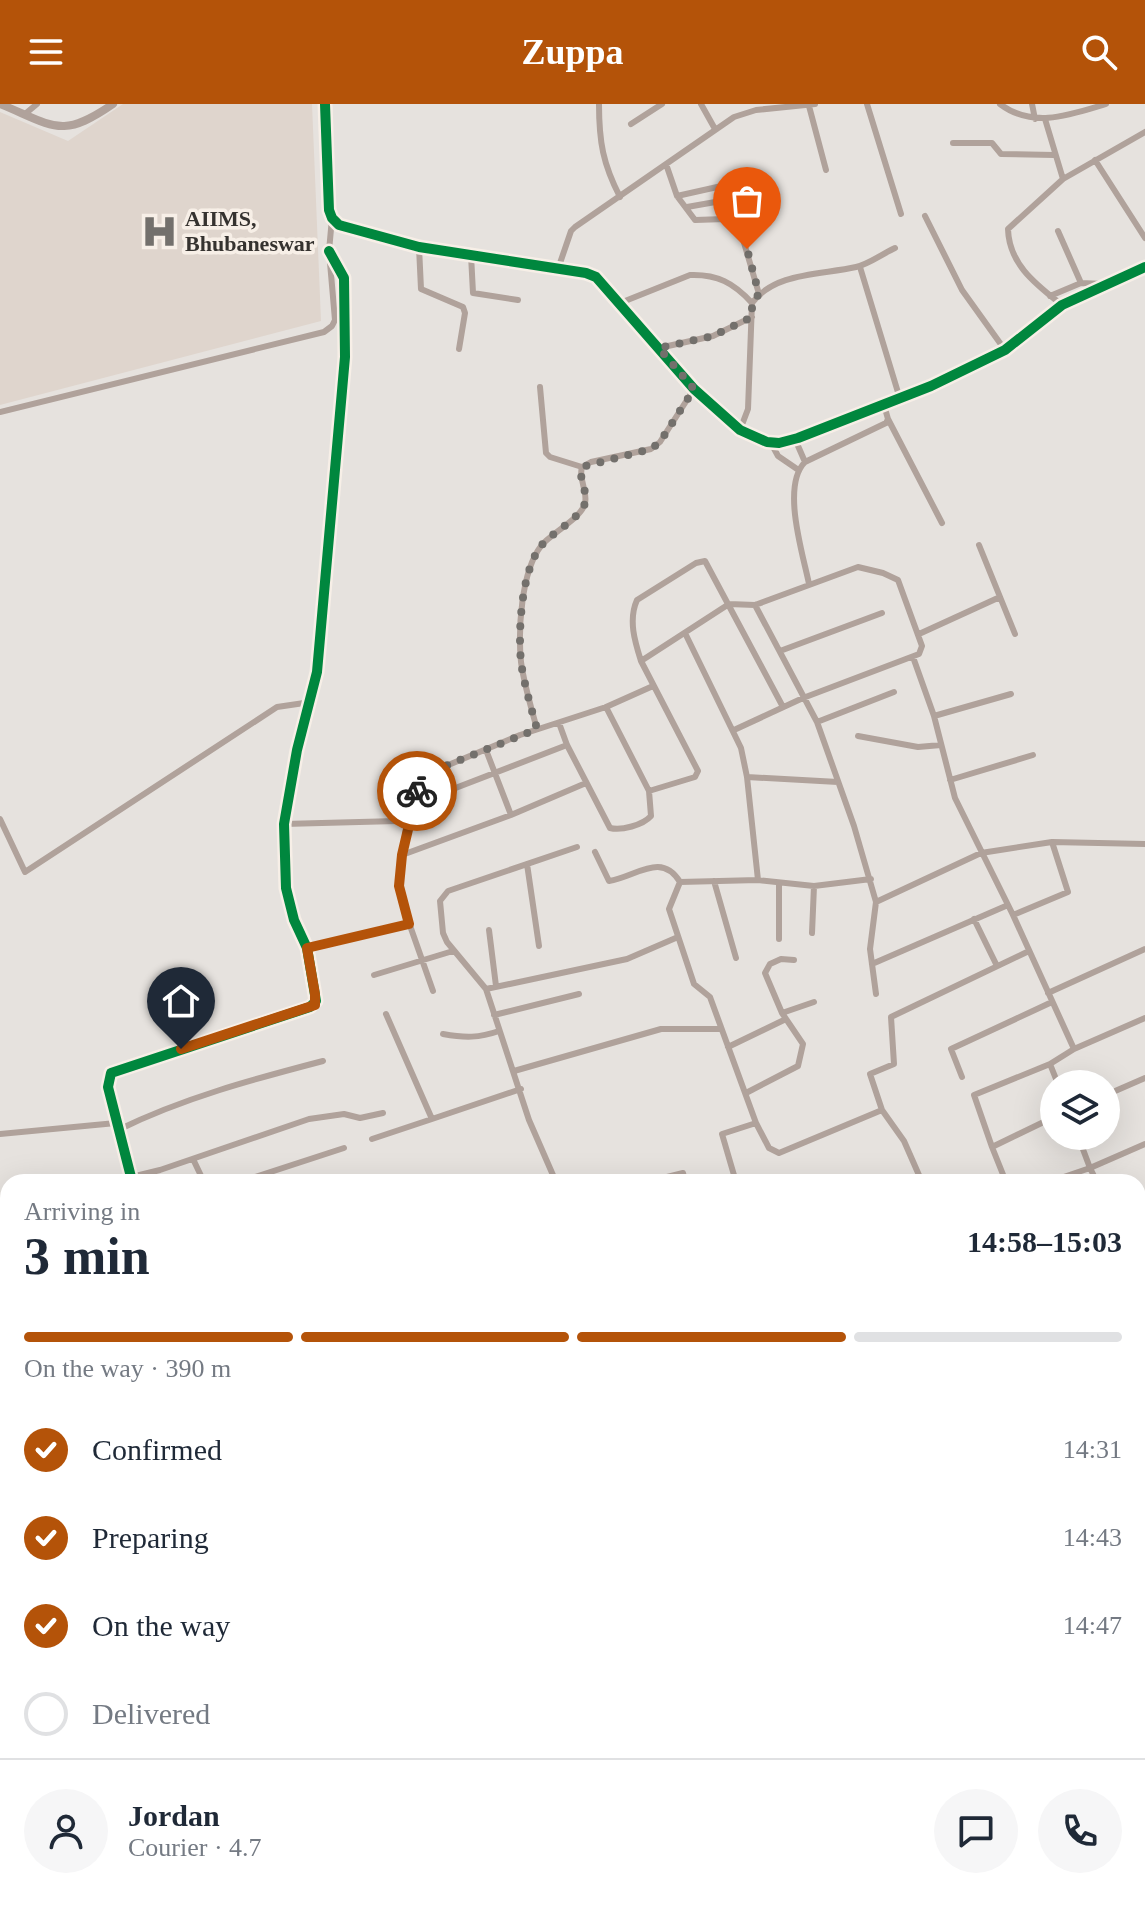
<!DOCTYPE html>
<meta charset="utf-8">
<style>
body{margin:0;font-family:Georgia,serif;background:#f6f6f7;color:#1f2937;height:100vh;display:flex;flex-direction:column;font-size:30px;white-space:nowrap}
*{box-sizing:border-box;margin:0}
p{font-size:26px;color:#747a83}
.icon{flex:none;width:44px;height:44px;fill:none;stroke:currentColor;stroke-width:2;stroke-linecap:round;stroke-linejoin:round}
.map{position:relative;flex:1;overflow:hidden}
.panel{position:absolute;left:0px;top:1070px;width:1146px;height:744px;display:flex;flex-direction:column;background:#fff;border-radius:24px 24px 0 0;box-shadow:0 8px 32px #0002}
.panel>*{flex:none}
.tools{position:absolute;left:1040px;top:966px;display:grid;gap:16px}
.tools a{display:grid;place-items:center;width:80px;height:80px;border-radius:50%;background:#fff;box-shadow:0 8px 32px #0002;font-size:40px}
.pin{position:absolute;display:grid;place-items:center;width:68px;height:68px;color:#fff;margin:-82px -34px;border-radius:50% 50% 50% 0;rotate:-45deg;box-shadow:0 0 8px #0007}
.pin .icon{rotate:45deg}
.courier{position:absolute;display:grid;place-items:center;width:80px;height:80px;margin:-40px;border:6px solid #b45309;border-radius:50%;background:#fff;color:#222;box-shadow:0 2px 10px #0007}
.summary em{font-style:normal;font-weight:700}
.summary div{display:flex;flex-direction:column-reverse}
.summary{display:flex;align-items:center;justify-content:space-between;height:136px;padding:0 24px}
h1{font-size:52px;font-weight:700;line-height:60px}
.bar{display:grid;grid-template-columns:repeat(4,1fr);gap:12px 8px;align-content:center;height:96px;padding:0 24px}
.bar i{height:10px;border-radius:6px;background:#e0e1e3}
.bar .on{background:#b45309}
.bar p{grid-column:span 4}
.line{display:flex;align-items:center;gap:20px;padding:0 24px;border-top:2px solid #e0e1e3}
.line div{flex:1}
.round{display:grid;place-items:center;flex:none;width:84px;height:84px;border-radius:42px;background:#f6f6f7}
ol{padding:0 24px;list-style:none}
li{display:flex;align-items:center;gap:24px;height:88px}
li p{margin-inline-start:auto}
li .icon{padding:8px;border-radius:50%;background:#b45309;color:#fff;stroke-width:4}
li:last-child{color:#747a83}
li i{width:44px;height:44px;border:4px solid #e0e1e3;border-radius:50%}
header{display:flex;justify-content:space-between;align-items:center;height:104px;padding:0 24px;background:#b45309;color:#fff;font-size:36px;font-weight:700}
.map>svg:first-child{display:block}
</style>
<header><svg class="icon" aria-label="menu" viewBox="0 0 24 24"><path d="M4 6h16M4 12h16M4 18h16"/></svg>Zuppa<svg class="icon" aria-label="search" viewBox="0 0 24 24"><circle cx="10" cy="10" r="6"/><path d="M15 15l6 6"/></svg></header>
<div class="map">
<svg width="1145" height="1814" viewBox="0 0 1145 1814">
<rect width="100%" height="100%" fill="#e6e2de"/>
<path fill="#dfd5cd" d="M123 0H312L321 217 0 301V8L68 37Z"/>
<path fill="#e6dcd0" d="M0 1687 8 1693V1770L0 1775Z"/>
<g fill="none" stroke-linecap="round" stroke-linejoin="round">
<path stroke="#b0a29b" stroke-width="6" d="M599 0C599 38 603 60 620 93
M701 0 715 25
M867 0 901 110
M1000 0C1033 25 1070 11 1106 0
M1032 0 1035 15
M809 2 826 66
M25 10 37 0
M1045 15 1063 75
M631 20 662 0
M953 39H992L1001 50 1054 51
M1095 56 1145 134
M666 60 677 92 695 116 725 115 738 118 759 190
M677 92 744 77
M687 103 738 94
M925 112 962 186 1005 246
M1058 127 1081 179
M419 143 421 185 463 203 465 209 459 245
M471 151 473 189 518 196
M860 163 900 295
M558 165 571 127 575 123 734 13 756 6 815 0
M1050 192 1081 179 1104 180
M620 199 690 171C717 170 734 179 752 199
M1062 201C1037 181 1009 161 1008 125L1063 75 1145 28
M659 244 713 232 752 213
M540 283 546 349 550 353 582 363
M0 308 324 228 332 222 335 216 329 147 332 114
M888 315 942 419
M740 326 748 305 752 199C775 168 821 171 856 163 869 160 882 150 895 144
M795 335 805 358
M771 339 778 352 797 365
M979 441 1015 530
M809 480C803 450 781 382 805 358L886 319 888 315 884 301
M755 501 817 618 854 722 876 798
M685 529 741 644 747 673 758 776
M919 530 1000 493
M780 547 882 509
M913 553 934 612 955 694 1013 811 1074 945 1050 960 1058 980
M641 557C635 538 628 516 637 496L696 459 705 457 783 603
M934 612 1011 590
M817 618 894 588
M559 619 567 641 610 724C621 727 643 721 651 712L649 687 606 603
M537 625C531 603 524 580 521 558 518 526 521 468 541 442 550 430 582 414 585 399 588 387 578 375 582 363L591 358 651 345 660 338 694 285
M858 632 918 643 941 641
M486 646 511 711
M747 673 838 678
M950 676 1033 651
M649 687 695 673 698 667 641 557 729 500 755 501 858 463 883 469 898 476 922 542 919 550 803 594 734 626
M414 700 567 641
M0 715 25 768 277 603 311 598
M284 720 397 717
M595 748 609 777C636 773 661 747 680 778L669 805 694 880 710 893 756 1019 722 1030 736 1078
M402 751 511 711 586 679
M527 760 539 842
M714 777 736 854
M680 778 758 776 814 782 871 775
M779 780V835
M1013 811 1068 788 1052 738
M974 815 997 862
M489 826 496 882
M812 829 814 782
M307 844 409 820
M872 860 1008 801
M374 871 453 847
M486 885 627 855 678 833
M433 887 401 796C397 767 408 699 422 672L520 631 606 603 653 582
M1048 889 1145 845
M876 890 870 845 876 798 981 749 1052 738 1145 740
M782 909 814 898
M386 910 432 1015 521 985
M494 911 579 890
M443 930C465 934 479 934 499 927
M728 943 786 915
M1074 945 1145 914
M514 967 661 925H720
M962 973 951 945 1052 898
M746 989 798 962 803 940 782 909 765 869 770 860 781 855 794 856
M1106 991 1145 974
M756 1019 769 1044 779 1049 882 1006
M118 1026C183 994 254 975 323 957
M0 1030 116 1019
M1078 1032 1090 1064 1145 1040
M372 1035 432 1015
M992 1043 974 991 1050 960
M193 1055 204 1078
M131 1073 108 983 111 969 310 903 316 897 307 844 294 816 286 784 284 720 297 646 317 568 345 253 344 174 329 147
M111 1078 160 1066 309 1015 344 1010 360 1014 383 1009
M240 1078 344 1044
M556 1078 529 1016 486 885 447 838 443 829 440 797 448 787 577 743
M647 1078 683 1069 685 1078
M922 1078 904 1037 882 1006 870 970 894 960 891 913 1029 847
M1006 1078 992 1043 1054 1013
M1049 1078 1090 1064 1097 1078
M0 1099 8 1098
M1138 1109 1145 1105
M1138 1157 1145 1171
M0 1215 8 1191
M0 1369 8 1367
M1138 1374 1145 1387
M0 1436 8 1442
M0 1583 8 1578
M1138 1760 1145 1762
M188 1806 195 1814
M297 1806 303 1814
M626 1806 632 1814
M735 1806 739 1814
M1073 1806V1814
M1091 1806 1137 1814
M856 1814 875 1812 893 1806"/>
<path stroke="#b0a29b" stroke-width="8" d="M0 0C54 22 61 36 113 0
M325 0 329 106 332 114 339 121 419 143 586 169 596 173 694 285 740 326 767 338 779 339 798 334 931 282 1005 246 1062 201 1145 163
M1138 1285 1145 1280
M1138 1340 1145 1335
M0 1600 8 1611
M0 1615 8 1628
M36 1814 48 1806
M164 1814 182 1806"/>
<path stroke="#b2a6a0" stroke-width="11" d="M1138 1304 1145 1299
M1138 1321 1145 1317
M87 1814 105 1806"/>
<path stroke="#b2a6a0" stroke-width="11" d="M115 1814 133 1806"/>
<defs>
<path id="cycleway" d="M325 0 329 106 332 114 339 121 419 143 586 169 596 173 694 285 740 326 767 338 779 339 798 334 931 282 1005 246 1062 201 1145 163
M131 1073 108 983 111 969 310 903 316 897 307 844 294 816 286 784 284 720 297 646 317 568 345 253 344 174 329 147"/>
</defs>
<use href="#cycleway" stroke="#f7efe7" stroke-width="15"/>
<use href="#cycleway" stroke="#00873e" stroke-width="10"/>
</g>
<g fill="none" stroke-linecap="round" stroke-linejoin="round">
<path stroke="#73706c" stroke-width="8" stroke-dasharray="0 14.4" d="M417 687 422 672 428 669 537 625C531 603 524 580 521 558 518 527 521 468 541 442 550 430 581 414 585 399 588 387 578 375 582 363L651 345 660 338 694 285 659 244 713 232 752 213V199L759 190 747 145"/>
<path stroke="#b45309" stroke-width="10" d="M181 945 315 901V890L307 844 409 820 399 782 402 751 417 687"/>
</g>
<defs>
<symbol id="hospital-bare" viewBox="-9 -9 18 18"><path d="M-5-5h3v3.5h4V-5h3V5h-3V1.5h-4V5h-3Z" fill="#73706c" stroke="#f7efe7" stroke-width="2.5" paint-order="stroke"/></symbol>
</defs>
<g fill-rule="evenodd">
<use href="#hospital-bare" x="134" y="102" width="51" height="51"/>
</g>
<g text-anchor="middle" stroke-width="7" stroke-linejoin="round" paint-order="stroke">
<g font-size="22" font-weight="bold" fill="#35322f" stroke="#f7efe7" text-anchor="start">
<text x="185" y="122">AIIMS,<tspan x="185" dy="25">Bhubaneswar</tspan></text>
</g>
</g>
</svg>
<div class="tools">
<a><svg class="icon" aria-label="layers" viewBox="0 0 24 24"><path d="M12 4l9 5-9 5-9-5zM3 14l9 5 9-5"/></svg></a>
</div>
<div class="pin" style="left:747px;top:145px;background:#ea580c"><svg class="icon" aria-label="bag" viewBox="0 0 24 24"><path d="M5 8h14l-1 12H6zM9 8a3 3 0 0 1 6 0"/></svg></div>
<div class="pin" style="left:181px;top:945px;background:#1f2937"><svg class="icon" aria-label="home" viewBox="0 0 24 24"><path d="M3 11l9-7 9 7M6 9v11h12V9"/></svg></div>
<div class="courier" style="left:417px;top:687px"><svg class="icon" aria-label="bike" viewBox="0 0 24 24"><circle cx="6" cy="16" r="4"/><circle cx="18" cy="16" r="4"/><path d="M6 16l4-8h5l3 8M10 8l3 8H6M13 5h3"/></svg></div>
<section class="panel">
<div class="summary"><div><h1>3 min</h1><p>Arriving in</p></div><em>14:58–15:03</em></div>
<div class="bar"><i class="on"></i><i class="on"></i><i class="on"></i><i></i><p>On the way · 390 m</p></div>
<ol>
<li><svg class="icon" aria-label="check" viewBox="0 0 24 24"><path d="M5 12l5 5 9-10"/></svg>Confirmed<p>14:31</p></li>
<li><svg class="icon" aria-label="check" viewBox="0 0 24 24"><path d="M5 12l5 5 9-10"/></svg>Preparing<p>14:43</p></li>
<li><svg class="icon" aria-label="check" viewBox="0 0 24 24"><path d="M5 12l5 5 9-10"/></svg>On the way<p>14:47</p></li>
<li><i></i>Delivered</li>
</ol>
<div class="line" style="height:144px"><a class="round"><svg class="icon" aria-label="person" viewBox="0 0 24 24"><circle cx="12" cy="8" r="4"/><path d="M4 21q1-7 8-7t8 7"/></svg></a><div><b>Jordan</b><p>Courier · 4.7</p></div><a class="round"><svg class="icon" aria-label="chat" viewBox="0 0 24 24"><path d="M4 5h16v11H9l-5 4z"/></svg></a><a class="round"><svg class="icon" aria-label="phone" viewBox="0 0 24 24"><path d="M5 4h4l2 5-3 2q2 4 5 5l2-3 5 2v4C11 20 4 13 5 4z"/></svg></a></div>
</section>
</div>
